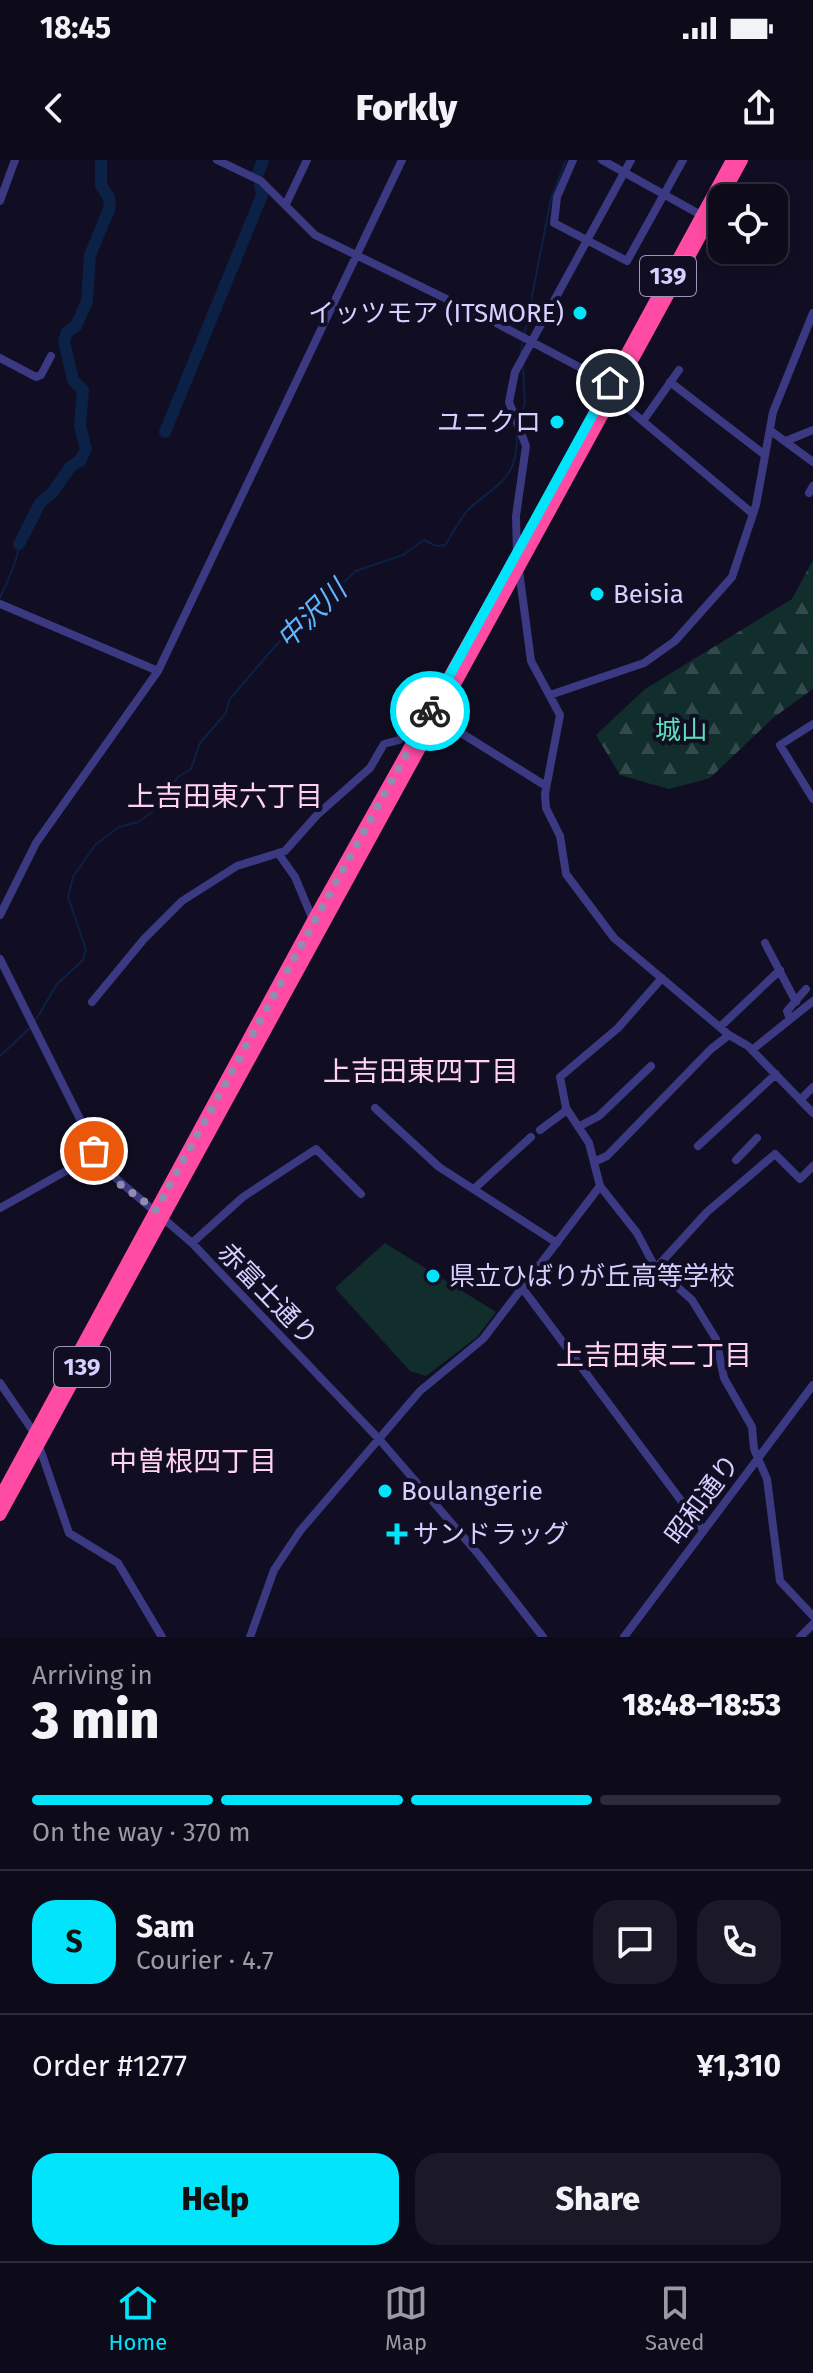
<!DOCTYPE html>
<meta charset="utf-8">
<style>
body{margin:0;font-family:"Fira Sans","Noto Sans JP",sans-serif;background:#1b1827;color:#f1f3f6;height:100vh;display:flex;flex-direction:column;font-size:30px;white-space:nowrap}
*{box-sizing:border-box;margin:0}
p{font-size:26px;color:#9a9aa2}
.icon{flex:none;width:44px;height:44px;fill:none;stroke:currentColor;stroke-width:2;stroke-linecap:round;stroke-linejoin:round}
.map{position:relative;height:1477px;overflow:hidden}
.side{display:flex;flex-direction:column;background:#0d0a1a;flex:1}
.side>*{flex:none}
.buttons{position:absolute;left:708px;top:24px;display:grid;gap:16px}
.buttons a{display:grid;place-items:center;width:80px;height:80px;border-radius:16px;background:#0d0a1a;box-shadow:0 4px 12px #0003,0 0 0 2px #2d2b39;font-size:40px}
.pin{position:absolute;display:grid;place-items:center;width:68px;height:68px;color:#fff;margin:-34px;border:4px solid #fff;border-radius:50%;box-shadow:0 2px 8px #0007}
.courier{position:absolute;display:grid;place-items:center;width:80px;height:80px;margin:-40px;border:6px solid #00e5fb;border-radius:50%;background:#fff;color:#222;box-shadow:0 2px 10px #0007}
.headline em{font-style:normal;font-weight:800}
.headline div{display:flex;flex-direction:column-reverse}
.headline{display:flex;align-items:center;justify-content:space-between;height:136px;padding:0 32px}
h1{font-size:52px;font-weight:800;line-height:60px}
.bar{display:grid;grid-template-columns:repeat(4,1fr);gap:12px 8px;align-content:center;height:96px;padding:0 32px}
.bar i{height:10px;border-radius:6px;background:#2d2b39}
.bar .current{background:#00e5fb}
.bar p{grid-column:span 4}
.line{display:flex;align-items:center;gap:20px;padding:0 32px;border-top:2px solid #2d2b39}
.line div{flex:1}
.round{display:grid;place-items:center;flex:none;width:84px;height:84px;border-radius:24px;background:#1b1827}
.action{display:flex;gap:16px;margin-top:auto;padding:16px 32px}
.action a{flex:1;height:92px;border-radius:24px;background:#00e5fb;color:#111;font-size:32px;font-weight:800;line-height:92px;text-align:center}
.action a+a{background:#1b1827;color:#f1f3f6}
.status{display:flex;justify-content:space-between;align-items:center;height:56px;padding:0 40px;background:#0d0a1a;direction:ltr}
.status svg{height:22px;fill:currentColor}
header{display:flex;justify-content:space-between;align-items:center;height:104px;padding:0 32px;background:#0d0a1a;font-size:36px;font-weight:800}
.tabs{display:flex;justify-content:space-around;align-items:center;height:112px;border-top:2px solid #2d2b39;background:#0d0a1a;font-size:22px;color:#9a9aa2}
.tabs a{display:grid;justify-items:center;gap:4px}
.tabs .current{color:#00e5fb}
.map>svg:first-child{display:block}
</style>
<div class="status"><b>18:45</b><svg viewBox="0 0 49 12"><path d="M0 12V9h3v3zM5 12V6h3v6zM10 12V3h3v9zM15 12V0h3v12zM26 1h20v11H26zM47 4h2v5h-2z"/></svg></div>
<header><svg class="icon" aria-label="back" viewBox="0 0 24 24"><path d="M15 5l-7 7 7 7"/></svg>Forkly<svg class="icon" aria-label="share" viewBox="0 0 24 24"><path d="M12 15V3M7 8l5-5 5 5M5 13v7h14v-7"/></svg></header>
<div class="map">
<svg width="813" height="1477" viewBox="0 0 813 1477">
<defs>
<pattern id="forest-firs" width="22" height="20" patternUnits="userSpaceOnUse" patternTransform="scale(2)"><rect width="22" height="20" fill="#112d2c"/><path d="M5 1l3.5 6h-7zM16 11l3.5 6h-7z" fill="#334a4c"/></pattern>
</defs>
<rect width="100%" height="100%" fill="#110e23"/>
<path fill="#112d2c" d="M385 1083 496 1152 477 1177 426 1216 410 1211 335 1128Z"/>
<path fill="url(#forest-firs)" d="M813 400V529L773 558 710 618 669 629 620 615 596 575 645 529 792 439Z"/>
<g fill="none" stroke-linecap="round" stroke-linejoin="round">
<path stroke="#0b2145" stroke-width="2" d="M524 177 551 39 566 0
M521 196 522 183
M520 258 525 244 523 206
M0 438C7 421 18 401 19 384
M34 863 57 824 83 800 86 790 68 737 73 717 95 685 119 667 138 662 151 653 178 617 191 609 200 583 226 553 229 540 277 484 356 411 403 395 424 380 436 386 445 385C453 373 460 358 470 348 500 321 518 320 517 272
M0 896 30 868"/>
<path stroke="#0b2145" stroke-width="12" d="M258 13 263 0
M165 272 262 35 260 25
M19 384 40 343 53 332 71 306 80 301 86 289 80 266 83 230 73 220 64 181 67 172 76 166 87 141 90 95 110 47 109 38 101 25V0"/>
<path stroke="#3b3982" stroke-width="8" d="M217 0 261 21 315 75 498 164 613 225
M573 0 557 37 554 63 627 101 683 0
M602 0 701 55
M631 0 515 212 509 242 526 286 516 356 517 395 531 501 560 555 545 634 546 648 560 676 566 714 614 778 729 875 748 886 813 953
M0 41 15 0
M286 44 307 0
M0 198 36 217 41 215 51 196
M670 222 765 295
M613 236 753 354
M643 261 679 210
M771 271 813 302
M786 281 813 270
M809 333 813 326
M0 444 158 511
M550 535 644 503 675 481 732 417 756 345 773 252 813 153
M437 558 546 626
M813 564 780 585 813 639
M278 693 295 717 313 760
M0 755 36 683 158 511 402 0
M765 783 796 842
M0 799 105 1009 192 1083 379 1279 479 1395 543 1477
M662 818 618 868 560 917 566 948 589 983 600 1026 637 1073 655 1107 692 1140 716 1179 724 1218 752 1267 754 1289 767 1319 780 1421 813 1456
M92 842 144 779 182 741 237 706 285 691 317 655 370 608 384 584 399 580 416 555 426 558
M790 859 787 851 806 829
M720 867 780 810
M752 890 813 841
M800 940 813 927
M375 948 439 1007 557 1083
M578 967 599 956 651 906
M540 970 567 950
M698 986 776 914
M736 1000 757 978
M594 1002 607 996 711 889 729 875
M475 1028 531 977
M0 1048 96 994
M192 1083 243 1037 316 989 361 1034
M656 1108 707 1052 775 994 800 1019 813 1006
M523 1129 703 1370
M0 1223 35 1274 69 1373 118 1403 162 1477
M250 1477 274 1410 300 1371 420 1231 483 1179 600 1026
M624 1477 813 1225
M800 1477 813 1464"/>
<path stroke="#ff4ba3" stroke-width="12" d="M609 226 732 0
M0 1337 313 760 499 428
M0 1355 742 0"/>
</g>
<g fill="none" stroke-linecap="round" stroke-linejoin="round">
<path stroke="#908cb2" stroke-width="8" stroke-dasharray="0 14.4" d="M94 991 117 1022 156 1050 430 551"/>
<path stroke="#00e5fb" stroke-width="10" d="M430 551 610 223"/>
</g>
<g fill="#00e5fb" stroke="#110e23" stroke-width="3">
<circle cx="580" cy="153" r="8"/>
<circle cx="557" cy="262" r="8"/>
<circle cx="597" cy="434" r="8"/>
<circle cx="433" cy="1116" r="8"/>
<circle cx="385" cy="1331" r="8"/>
<path d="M393 1362h8v8h8v8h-8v8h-8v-8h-8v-8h8z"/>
</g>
<g text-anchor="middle" stroke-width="8" stroke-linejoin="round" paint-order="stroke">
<g fill="#110e23" stroke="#9a96bd" stroke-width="2">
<rect x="640" y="96" width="56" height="40" rx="6"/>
<rect x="54" y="1187" width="56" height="40" rx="6"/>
</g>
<g font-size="24" font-weight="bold" fill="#d5d0ff">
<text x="668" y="124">139</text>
<text x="82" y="1215">139</text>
</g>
<g font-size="26" fill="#d5d0ff" stroke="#110e23" text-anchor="start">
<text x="564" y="162" text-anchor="end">イッツモア (ITSMORE)</text>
<text x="541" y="271" text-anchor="end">ユニクロ</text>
<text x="613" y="443">Beisia</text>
<text x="449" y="1125">県立ひばりが丘高等学校</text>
<text x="401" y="1340">Boulangerie</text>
<text x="413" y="1383">サンドラッグ</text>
</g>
<g font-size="26" fill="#5be0bd" stroke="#110e23">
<text x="681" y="579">城山</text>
</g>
<g font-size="26" fill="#d5d0ff" stroke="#110e23">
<text transform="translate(268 1134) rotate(46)" y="9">赤富士通り</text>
<text transform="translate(702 1339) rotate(-53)" y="9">昭和通り</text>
</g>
<g font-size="28" font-style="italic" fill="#5eb6ff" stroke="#110e23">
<text transform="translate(311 454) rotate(-44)" y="10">中沢川</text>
</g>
<g font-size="28" fill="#ffd2ef" stroke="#110e23">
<text x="225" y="646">上吉田東六丁目</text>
<text x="421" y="921">上吉田東四丁目</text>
<text x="654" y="1205">上吉田東二丁目</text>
<text x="193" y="1311">中曽根四丁目</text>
</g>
</g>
</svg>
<div class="buttons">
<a><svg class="icon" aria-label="locate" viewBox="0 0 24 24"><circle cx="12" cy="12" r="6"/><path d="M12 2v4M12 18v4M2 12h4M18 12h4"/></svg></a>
</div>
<div class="pin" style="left:94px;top:991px;background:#ea580c"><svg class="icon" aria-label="bag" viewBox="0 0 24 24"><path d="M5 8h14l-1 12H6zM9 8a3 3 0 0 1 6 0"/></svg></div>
<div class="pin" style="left:610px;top:223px;background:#1f2937"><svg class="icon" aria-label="home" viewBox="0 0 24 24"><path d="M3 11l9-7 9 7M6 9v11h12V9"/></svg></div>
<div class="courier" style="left:430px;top:551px"><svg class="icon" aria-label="bike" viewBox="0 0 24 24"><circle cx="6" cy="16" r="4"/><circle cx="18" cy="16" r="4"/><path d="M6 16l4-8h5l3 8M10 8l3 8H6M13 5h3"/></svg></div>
</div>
<section class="side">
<div class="headline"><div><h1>3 min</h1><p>Arriving in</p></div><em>18:48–18:53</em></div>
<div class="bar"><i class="current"></i><i class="current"></i><i class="current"></i><i></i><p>On the way · 370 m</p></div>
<div class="line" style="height:144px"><b class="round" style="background:#00e5fb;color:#111">S</b><div><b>Sam</b><p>Courier · 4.7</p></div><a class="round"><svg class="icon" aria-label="chat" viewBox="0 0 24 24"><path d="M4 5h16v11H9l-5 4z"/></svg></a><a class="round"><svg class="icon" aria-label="phone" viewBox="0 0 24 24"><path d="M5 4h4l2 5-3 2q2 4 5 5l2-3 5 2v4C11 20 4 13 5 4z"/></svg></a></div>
<div class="line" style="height:104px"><div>Order #1277</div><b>¥1,310</b></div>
<div class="action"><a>Help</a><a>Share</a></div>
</section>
<nav class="tabs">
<a class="current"><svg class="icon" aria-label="home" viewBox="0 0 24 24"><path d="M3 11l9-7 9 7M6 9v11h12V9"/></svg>Home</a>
<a><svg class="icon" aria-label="map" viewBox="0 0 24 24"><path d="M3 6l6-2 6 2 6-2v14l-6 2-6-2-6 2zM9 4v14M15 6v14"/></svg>Map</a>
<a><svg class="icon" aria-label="saved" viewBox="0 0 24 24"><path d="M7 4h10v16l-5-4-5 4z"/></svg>Saved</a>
</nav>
